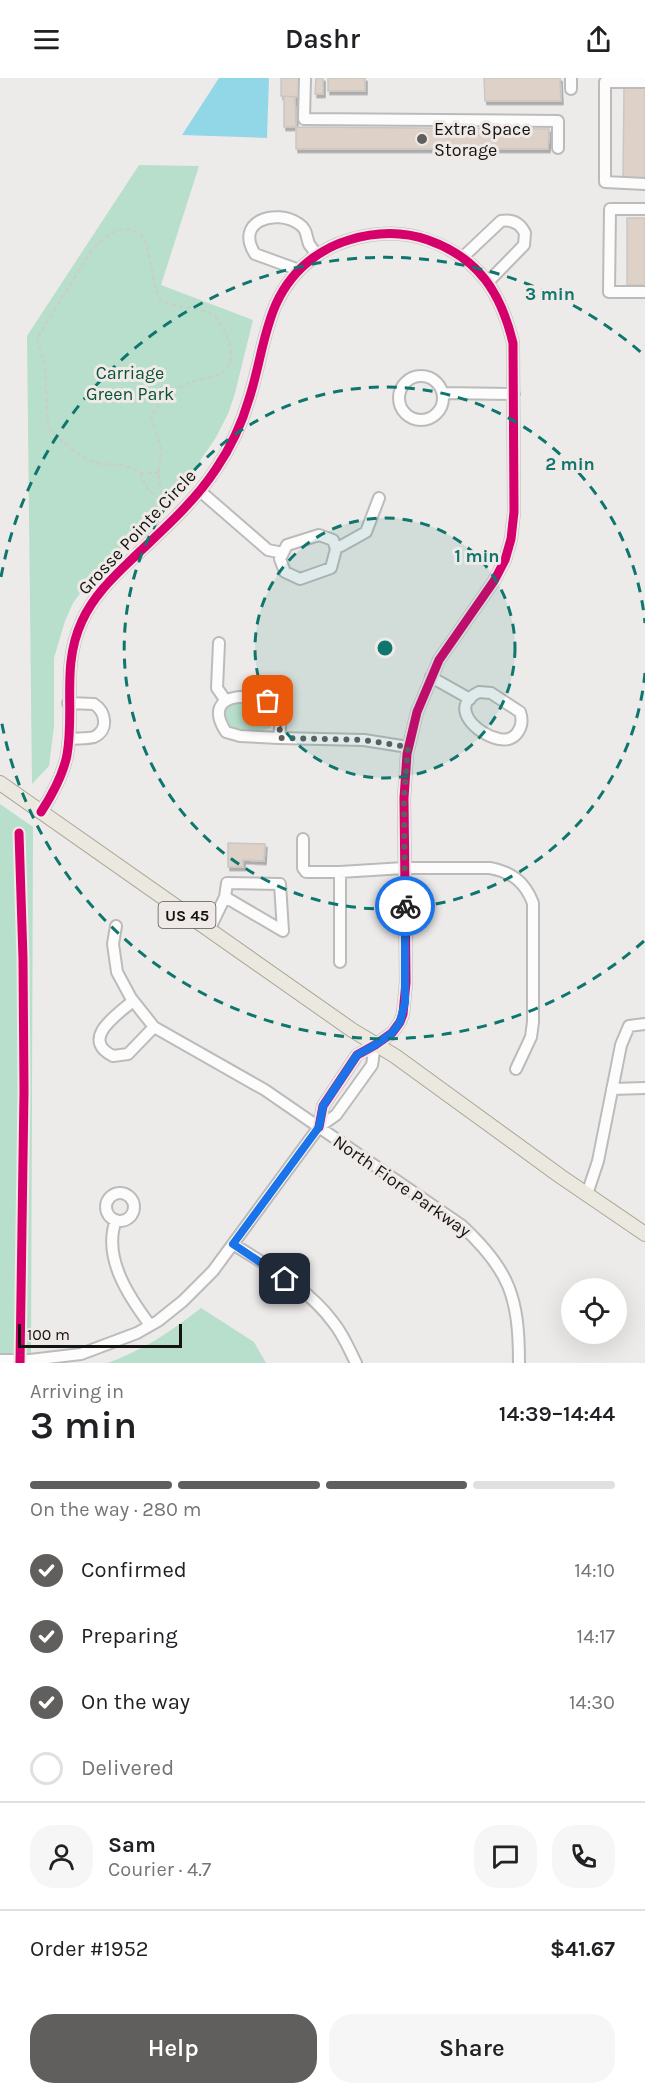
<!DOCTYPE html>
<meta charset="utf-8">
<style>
body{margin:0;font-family:Karla,sans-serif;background:#f6f6f6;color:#202124;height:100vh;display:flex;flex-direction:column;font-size:22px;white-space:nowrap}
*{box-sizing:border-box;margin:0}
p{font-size:20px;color:#757577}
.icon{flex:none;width:33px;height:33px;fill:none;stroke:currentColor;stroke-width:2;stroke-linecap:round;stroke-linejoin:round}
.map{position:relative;height:1285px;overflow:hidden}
.details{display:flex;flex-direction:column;background:#fff;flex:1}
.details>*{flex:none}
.controls{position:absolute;left:561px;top:1200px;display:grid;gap:12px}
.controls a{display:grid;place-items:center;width:66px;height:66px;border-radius:50%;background:#fff;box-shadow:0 6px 24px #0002;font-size:30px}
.scale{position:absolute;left:18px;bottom:15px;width:164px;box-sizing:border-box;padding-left:6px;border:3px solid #161413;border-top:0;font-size:16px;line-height:21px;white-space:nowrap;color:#161413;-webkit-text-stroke:4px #efeae7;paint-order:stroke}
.pin{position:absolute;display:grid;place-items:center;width:51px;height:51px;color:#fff;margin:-26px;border-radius:12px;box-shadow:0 3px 9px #0006}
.courier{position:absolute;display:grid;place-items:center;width:60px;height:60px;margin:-30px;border:4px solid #1a73e8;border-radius:50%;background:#fff;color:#222;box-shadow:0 2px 8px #0007}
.summary em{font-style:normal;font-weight:600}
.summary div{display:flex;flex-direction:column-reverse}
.summary{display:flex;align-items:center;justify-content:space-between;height:102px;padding:0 30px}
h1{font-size:39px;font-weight:600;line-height:45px}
.bar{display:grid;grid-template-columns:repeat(4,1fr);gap:9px 6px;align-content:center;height:72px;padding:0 30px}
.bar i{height:8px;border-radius:4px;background:#e0e0e0}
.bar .on{background:#615f5e}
.bar p{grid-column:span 4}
.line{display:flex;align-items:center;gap:15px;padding:0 30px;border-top:2px solid #e0e0e0}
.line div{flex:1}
.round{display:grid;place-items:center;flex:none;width:63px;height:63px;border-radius:24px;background:#f6f6f6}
ol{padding:0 30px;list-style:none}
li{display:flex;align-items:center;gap:18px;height:66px}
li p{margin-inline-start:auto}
li .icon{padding:6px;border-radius:50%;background:#615f5e;color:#fff;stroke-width:4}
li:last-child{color:#757577}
li i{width:33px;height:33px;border:3px solid #e0e0e0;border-radius:50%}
.button{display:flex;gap:12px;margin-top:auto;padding:12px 30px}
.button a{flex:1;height:69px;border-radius:24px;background:#615f5e;color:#fff;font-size:24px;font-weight:600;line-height:69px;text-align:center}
.button a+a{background:#f6f6f6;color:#202124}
header{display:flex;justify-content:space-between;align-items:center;height:78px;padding:0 30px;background:#fff;font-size:27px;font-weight:600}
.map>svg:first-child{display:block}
</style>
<header><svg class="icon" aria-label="menu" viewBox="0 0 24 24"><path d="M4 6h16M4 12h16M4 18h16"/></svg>Dashr<svg class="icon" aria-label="share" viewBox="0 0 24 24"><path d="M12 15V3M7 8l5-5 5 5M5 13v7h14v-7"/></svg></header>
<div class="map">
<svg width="645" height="1285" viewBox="0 0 645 1285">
<defs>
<filter id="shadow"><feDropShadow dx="2" dy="3.5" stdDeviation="0" flood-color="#0004"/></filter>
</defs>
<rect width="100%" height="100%" fill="#edebe9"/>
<path fill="#b7dfcb" d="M139 87 199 88 161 207 253 242 235 315 228 336 215 361 179 413 93 498 73 525 65 543 54 580V648L49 688 32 706 27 258Z
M236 625C253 627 279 624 270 650 257 656 234 654 223 645L225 631 230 627Z
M0 726 33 749 31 1285H0Z
M201 1230 254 1264 266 1285H107C142 1273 172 1253 201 1230Z"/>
<path fill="#92d7e7" d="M219 0H269L267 60 182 57Z"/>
<path fill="#ded1c7" stroke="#c8c7c5" stroke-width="1.5" filter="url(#shadow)" d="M281 0H299V19L281 18Z
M316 0H323V16H315Z
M328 0H365V13H328Z
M484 0H560L561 23H485Z
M645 9V102L623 101 624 10Z
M284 18 295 19 296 49H284Z
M296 49 549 51 548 71H296Z
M627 140H645V207H627Z
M228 765 265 766 264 783 243 782V789H228Z"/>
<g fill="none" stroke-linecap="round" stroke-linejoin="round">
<defs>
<path id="minor" d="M305 0 304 41 558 43V70
M571 0V11
M645 4H605V104L645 106
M645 131H610L609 214H645
M463 179 501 143C512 141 520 145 525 155L524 167 488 204
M299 192 255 176C234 143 276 130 299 146 307 151 306 158 309 166 311 169 315 174 318 177
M399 320a22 22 0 1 1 44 0a22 22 0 1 1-44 0Z
M443 315 514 316
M200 413 268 472 283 475
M319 457 333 462 336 471 331 490 300 501 285 494 280 481 287 467Z
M336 469 341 468 366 454 379 420
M219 565 217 610 226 623
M431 599 470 621
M479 614 491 615 520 634C525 648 516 665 499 661 478 657 447 629 479 614Z
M68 625 94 626C106 634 109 652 94 659 87 661 76 660 69 661
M279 660 240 658 226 654C197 610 265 613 277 632 282 641 280 650 279 660L364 662 408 669
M41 734C52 717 63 697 67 677 75 631 61 588 82 543 93 519 111 501 130 483 160 454 193 426 216 391 231 369 242 345 249 321 266 269 264 216 313 180 324 172 335 166 349 162 375 154 402 153 428 162 479 180 501 215 513 265L514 434 511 461 505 482 494 503 439 582 417 634 407 676 404 720 406 904 403 936 400 944 392 955 375 967 357 977 323 1028 319 1049
M303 761V790L306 794H340L404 790H490C512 794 525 804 533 825V944L531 959 516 991
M116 848 113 866 117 894 131 920 154 949 265 1012 461 1147C510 1192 519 1220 519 1285
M209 852 225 819 227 805 280 806 283 853 225 819
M340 884V794
M133 923C118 936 79 961 113 978L128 976 154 949
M612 1011 645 1010
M106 1129a14 14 0 1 1 28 0a14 14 0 1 1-28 0Z
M587 1116 598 1083 621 967 629 948 645 946
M116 1142C102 1179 129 1219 150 1247
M233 1166C267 1188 308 1210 333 1244 343 1256 349 1271 356 1285
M0 1282H30L81 1276 137 1255 158 1243 183 1223 213 1193 319 1049 336 1037 372 987 375 967"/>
<path id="major" d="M0 705 352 952 395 978 560 1098 645 1156"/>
</defs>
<use href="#minor" stroke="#bdbbba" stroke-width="14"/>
<use href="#major" stroke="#aaa696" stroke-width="16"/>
<path stroke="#cccccb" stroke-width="2" stroke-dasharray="4.5 3" stroke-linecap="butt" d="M140 395 147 411 166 425
M159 395H140L132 390 121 387 99 386 89 382 75 374 55 357 48 348 45 289 37 260 91 173C106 156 126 141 145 161L158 220C173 232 199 226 215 239 226 250 237 276 227 290 220 300 207 299 197 302 177 309 160 321 151 339L161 371 158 402 166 425"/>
<use href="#minor" stroke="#fcfcfc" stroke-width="10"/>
<use href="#major" stroke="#eae8df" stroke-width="14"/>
<defs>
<path id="cycleway" d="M41 734C52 717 63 697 67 677 75 631 61 588 82 543 93 519 111 501 130 483 160 454 193 426 216 391 231 369 242 345 249 321 266 269 264 216 313 180 324 172 335 166 349 162 375 154 402 153 428 162 479 180 501 215 513 265L514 434 511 461 505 482 494 503 439 582 417 634 407 676 404 720 406 904 403 936 400 944 392 955 375 967 357 977 323 1028 319 1049
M19 755 23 881 24 1013 20 1285"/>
</defs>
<use href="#cycleway" stroke="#efeae7" stroke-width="13"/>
<use href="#cycleway" stroke="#d6006c" stroke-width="9"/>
</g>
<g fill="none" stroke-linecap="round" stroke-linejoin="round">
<path stroke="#615f5e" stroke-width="6" stroke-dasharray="0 10.8" d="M268 623C280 634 281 644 279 660L364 662 408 669 404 720 405 828"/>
<path stroke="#1a73e8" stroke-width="8" d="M285 1201 233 1166 319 1049 323 1028 357 977 375 967 392 955 400 944 405 924V828"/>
</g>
<circle cx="385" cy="570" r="130" fill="#0f766e" fill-opacity=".12"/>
<g fill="none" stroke="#0f766e" stroke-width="3" stroke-dasharray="10 8">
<circle cx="385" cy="570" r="130"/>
<path d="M645 595A261 261 0 1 1 645 545"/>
<path d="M644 863A391 391 0 0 1 1 641M1 499A391 391 0 0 1 644 277"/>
</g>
<circle fill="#615f5e" stroke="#efeae7" stroke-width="2" cx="422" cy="61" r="6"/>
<g text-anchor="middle" stroke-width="6" stroke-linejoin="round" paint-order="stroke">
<rect fill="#efeae7" stroke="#575453" stroke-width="1.5" x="158.5" y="824" width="57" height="26" rx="4.5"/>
<g font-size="16" font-weight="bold" fill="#161413">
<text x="187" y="843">US 45</text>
</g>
<g font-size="18" fill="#161413" stroke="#efeae7" text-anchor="start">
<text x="434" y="57">Extra Space<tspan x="434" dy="21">Storage</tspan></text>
</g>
<g font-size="18" fill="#0b5038" stroke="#efeae7">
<text x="130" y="301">Carriage<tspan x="130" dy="21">Green Park</tspan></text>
</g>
<g font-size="18" fill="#161413" stroke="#efeae7">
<text transform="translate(137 454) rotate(-47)" y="6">Grosse Pointe Circle</text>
<text transform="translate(402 1108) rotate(35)" y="6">North Fiore Parkway</text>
</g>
</g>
<circle cx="385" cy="570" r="9" fill="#0f766e" stroke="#efeae7" stroke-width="3"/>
<g font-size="18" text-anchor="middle" font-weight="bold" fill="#0f766e" stroke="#efeae7" stroke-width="6" stroke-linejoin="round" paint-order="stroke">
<text x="550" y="222">3 min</text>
<text x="570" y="392">2 min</text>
<text x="477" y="484">1 min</text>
</g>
</svg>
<div class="controls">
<a><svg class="icon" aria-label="locate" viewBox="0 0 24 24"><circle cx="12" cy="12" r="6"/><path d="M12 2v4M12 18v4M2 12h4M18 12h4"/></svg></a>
</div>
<div class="scale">100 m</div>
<div class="pin" style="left:268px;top:623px;background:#ea580c"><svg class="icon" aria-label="bag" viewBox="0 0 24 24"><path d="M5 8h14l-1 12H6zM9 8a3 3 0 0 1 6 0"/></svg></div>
<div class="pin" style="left:285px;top:1201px;background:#1f2937"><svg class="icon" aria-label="home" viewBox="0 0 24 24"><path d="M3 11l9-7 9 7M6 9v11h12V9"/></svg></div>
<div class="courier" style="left:405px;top:828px"><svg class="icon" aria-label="bike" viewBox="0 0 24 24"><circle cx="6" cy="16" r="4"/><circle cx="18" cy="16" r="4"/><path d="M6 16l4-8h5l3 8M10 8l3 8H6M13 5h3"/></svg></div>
</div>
<section class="details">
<div class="summary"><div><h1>3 min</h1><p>Arriving in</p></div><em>14:39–14:44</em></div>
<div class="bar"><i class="on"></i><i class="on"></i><i class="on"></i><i></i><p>On the way · 280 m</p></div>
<ol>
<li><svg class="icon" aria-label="check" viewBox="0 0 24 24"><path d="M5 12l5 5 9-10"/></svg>Confirmed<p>14:10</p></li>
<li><svg class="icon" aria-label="check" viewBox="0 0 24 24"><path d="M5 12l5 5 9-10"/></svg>Preparing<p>14:17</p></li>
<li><svg class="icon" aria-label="check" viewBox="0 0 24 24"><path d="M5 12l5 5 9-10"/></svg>On the way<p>14:30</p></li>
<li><i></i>Delivered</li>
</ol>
<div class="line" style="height:108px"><a class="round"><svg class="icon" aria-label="person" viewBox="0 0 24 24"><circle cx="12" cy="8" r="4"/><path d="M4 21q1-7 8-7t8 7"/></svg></a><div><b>Sam</b><p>Courier · 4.7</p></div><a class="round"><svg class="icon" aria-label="chat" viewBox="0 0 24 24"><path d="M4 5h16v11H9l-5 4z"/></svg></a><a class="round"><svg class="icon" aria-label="phone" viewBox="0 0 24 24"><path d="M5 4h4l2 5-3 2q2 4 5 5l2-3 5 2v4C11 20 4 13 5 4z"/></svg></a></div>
<div class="line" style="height:78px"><div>Order #1952</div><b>$41.67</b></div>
<div class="button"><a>Help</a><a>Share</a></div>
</section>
